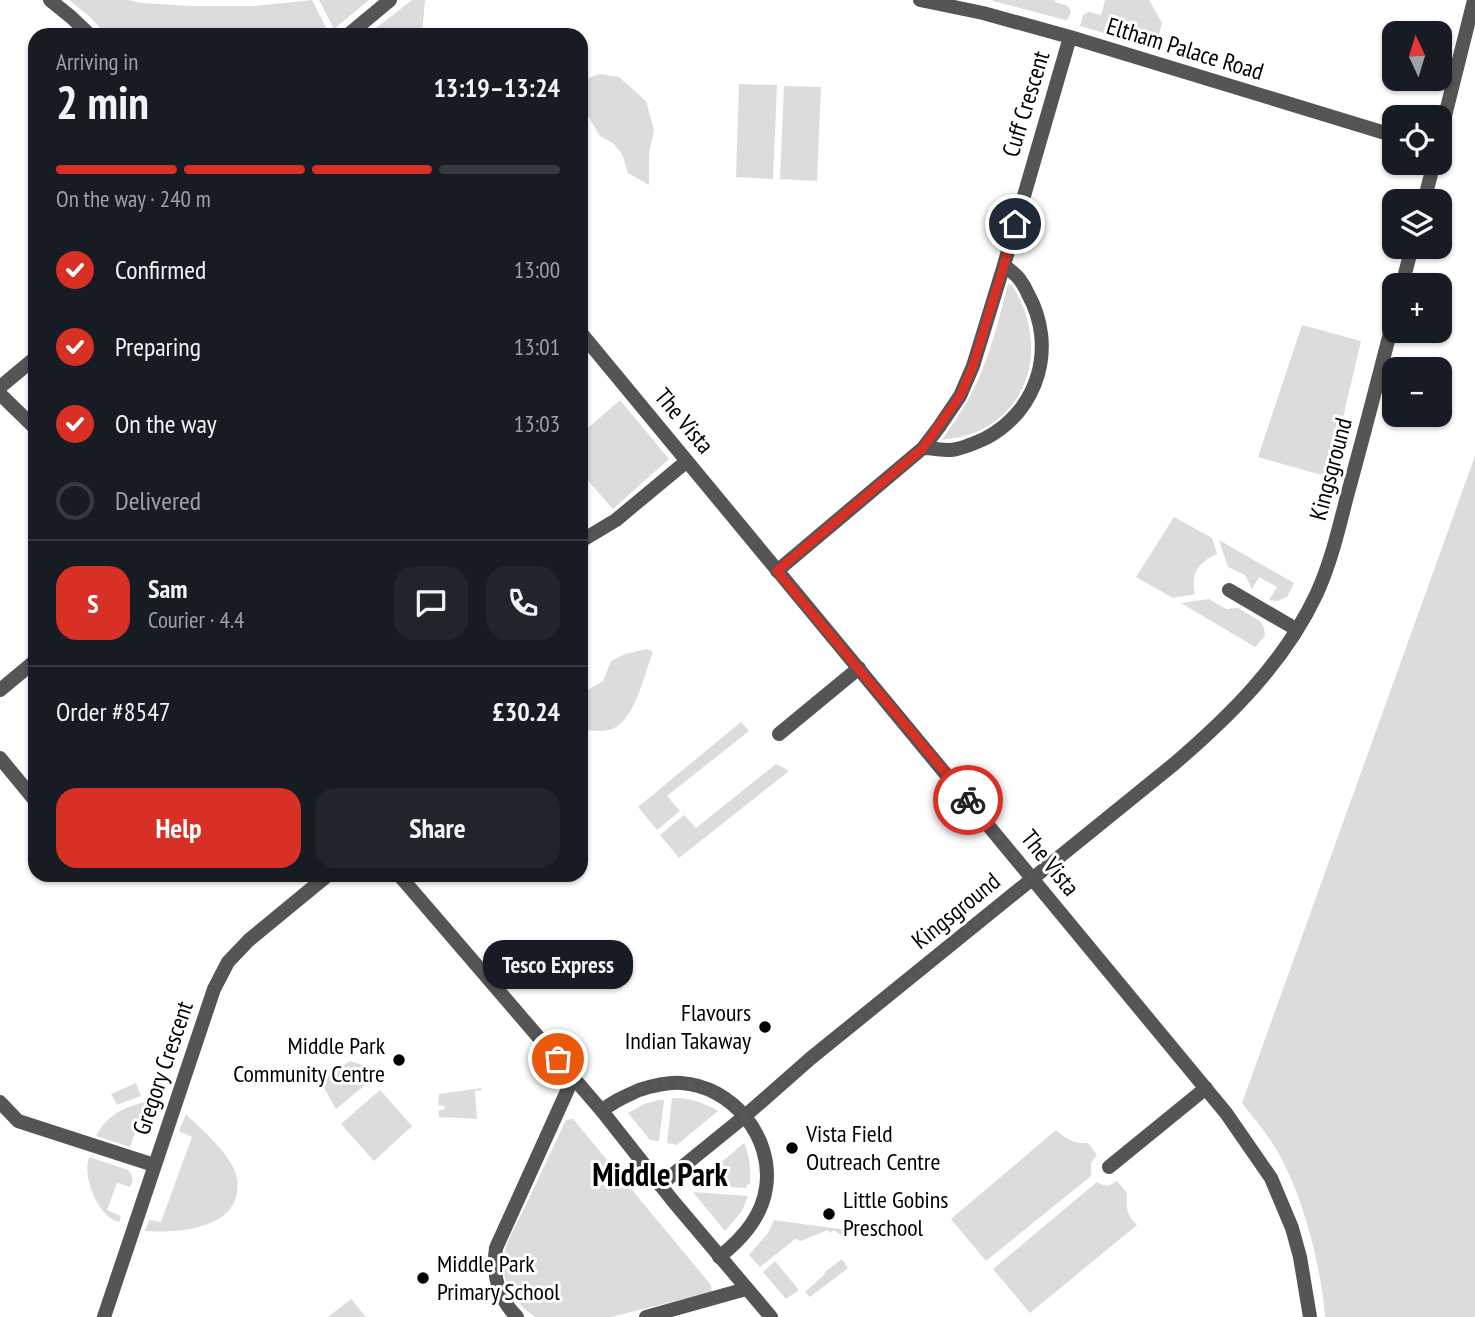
<!DOCTYPE html>
<meta charset="utf-8">
<style>
body{margin:0;font-family:"PT Sans Narrow",sans-serif;background:#20242c;color:#f1f3f6;height:100vh;display:flex;flex-direction:column;font-size:26px;white-space:nowrap}
*{box-sizing:border-box;margin:0}
p{font-size:23px;color:#9ea1a6}
.icon{flex:none;width:38px;height:38px;fill:none;stroke:currentColor;stroke-width:2;stroke-linecap:round;stroke-linejoin:round}
.map{position:relative;flex:1;overflow:hidden}
.panel{position:absolute;left:28px;top:28px;width:560px;height:854px;display:flex;flex-direction:column;background:#171b24;border-radius:21px;box-shadow:0 2px 5px #0004}
.panel>*{flex:none}
.needle{width:46px;rotate:356deg}
.tools{position:absolute;left:1382px;top:21px;display:grid;gap:14px}
.tools a{display:grid;place-items:center;width:70px;height:70px;border-radius:14px;background:#171b24;box-shadow:0 2px 5px #0004;font-size:35px}
.pin{position:absolute;display:grid;place-items:center;width:60px;height:60px;color:#fff;margin:-30px;border:4px solid #fff;border-radius:50%;box-shadow:0 2px 7px #0007}
.courier{position:absolute;display:grid;place-items:center;width:70px;height:70px;margin:-35px;border:5px solid #d93025;border-radius:50%;background:#fff;color:#222;box-shadow:0 2px 9px #0007}
.bubble{position:absolute;height:49px;border-radius:21px;background:#171b24;box-shadow:0 2px 5px #0004;font-size:23px;font-weight:700;line-height:49px;text-align:center}
.overview em{font-style:normal;font-weight:700}
.overview div{display:flex;flex-direction:column-reverse}
.overview{display:flex;align-items:center;justify-content:space-between;height:119px;padding:0 28px}
h1{font-size:46px;font-weight:700;line-height:52px}
.bar{display:grid;grid-template-columns:repeat(4,1fr);gap:10px 7px;align-content:center;height:84px;padding:0 28px}
.bar i{height:9px;border-radius:5px;background:#363941}
.bar .selected{background:#d93025}
.bar p{grid-column:span 4}
.line{display:flex;align-items:center;gap:18px;padding:0 28px;border-top:2px solid #363941}
.line div{flex:1}
.round{display:grid;place-items:center;flex:none;width:74px;height:74px;border-radius:21px;background:#20242c}
ol{padding:0 28px;list-style:none}
li{display:flex;align-items:center;gap:21px;height:77px}
li p{margin-inline-start:auto}
li .icon{padding:7px;border-radius:50%;background:#d93025;color:#fff;stroke-width:4}
li:last-child{color:#9ea1a6}
li i{width:38px;height:38px;border:4px solid #363941;border-radius:50%}
.action{display:flex;gap:14px;margin-top:auto;padding:14px 28px}
.action a{flex:1;height:80px;border-radius:21px;background:#d93025;color:#fff;font-size:28px;font-weight:700;line-height:80px;text-align:center}
.action a+a{background:#20242c;color:#f1f3f6}
.map>svg:first-child{display:block}
</style>
<div class="map">
<svg width="1475" height="1317" viewBox="0 0 1475 1317">
<rect width="100%" height="100%" fill="#fff"/>
<path fill="#dcdcdc" d="M69 0H128L142 3 192 6H255L312 0 329 33 327 35H107L89 16Z
M319 0H369L334 29Z
M412 0H425L422 35H367Z
M993 0H1055V2L1068 6 1071 11 1068 19 1065 20 993 1Z
M1105 0H1149L1162 23 1155 48 1080 26 1083 15 1089 12 1101 15Z
M599 74 619 77 646 101 654 130 649 154V185L628 173 622 154 614 144 600 136 588 116 581 101V81Z
M739 84 777 85 773 179 736 177Z
M784 86 821 87 817 181 780 179Z
M1008 284 1012 285C1046 338 1036 407 974 433 964 437 953 438 942 440 954 422 967 404 976 384 991 352 999 318 1008 284Z
M1302 325 1361 341 1329 477 1258 457Z
M620 400 669 459 613 509 581 473V434Z
M1475 456V1317H1325C1321 1263 1300 1182 1269 1138 1261 1126 1251 1115 1242 1103Z
M1174 517 1212 538 1217 554C1199 562 1190 573 1195 594L1173 598 1136 577Z
M1219 540 1294 583 1287 597 1277 601 1269 600 1277 587 1259 577 1252 589 1245 575 1228 567Z
M1209 599 1226 609 1238 608 1260 621 1264 628 1265 636 1255 647 1181 603Z
M647 649 653 652C644 674 634 725 609 730 600 732 590 730 581 730V694L603 681 611 661 625 654Z
M741 722 749 731 667 796 680 811 657 830 638 807Z
M776 764 789 771 679 858 660 835 684 815 696 828Z
M350 1061 363 1065 371 1073 370 1077 364 1082V1086L336 1109 319 1079 330 1070 333 1072Z
M136 1083 141 1096 117 1105 111 1094Z
M481 1088 482 1090 475 1091 477 1119 439 1117V1110H444L445 1106 438 1105 439 1094Z
M380 1090 412 1126 374 1161 341 1124Z
M672 1098C689 1098 704 1102 718 1111L677 1145 667 1143Z
M658 1100H664L659 1141 650 1140 628 1113 644 1104Z
M146 1102 130 1147 96 1136C106 1116 125 1106 146 1102Z
M186 1114C200 1128 220 1145 230 1162 236 1170 239 1182 237 1193 231 1230 175 1233 145 1231L149 1220 161 1222 192 1137 179 1131Z
M573 1119 711 1285 712 1292 611 1317H535C519 1307 505 1288 503 1269 501 1249 518 1221 527 1203 540 1175 553 1147 566 1120Z
M1056 1130C1068 1140 1072 1143 1088 1143L1097 1155 1091 1163V1176L986 1261 951 1219Z
M744 1143C750 1157 751 1170 750 1184L747 1185 746 1188 695 1185Z
M89 1157 128 1170C133 1176 134 1180 130 1187L117 1183 107 1210 121 1216 119 1222C116 1221 111 1219 109 1217 94 1205 83 1175 89 1157Z
M1117 1181 1127 1193C1126 1207 1126 1215 1137 1225L1030 1313 993 1269 1097 1182C1105 1187 1110 1186 1117 1181Z
M693 1192 748 1196 742 1211 725 1231Z
M774 1220 847 1230 848 1232 842 1236 834 1230 830 1233 828 1230 801 1241 795 1239 760 1267 749 1255 768 1233Z
M842 1259 848 1268 810 1297 805 1292 824 1275 825 1272Z
M775 1261 799 1290 786 1299 763 1272Z
M351 1299 366 1317H328Z"/>
<g fill="none" stroke-linecap="round" stroke-linejoin="round">
<path stroke="#555" stroke-width="14" d="M50 0 71 17 90 35
M920 0 983 13 1070 37 1395 136
M348 35 390 0
M1440 136 1474 0
M1424 201 1434 163
M1402 285 1412 247
M581 333 1226 1113 1271 1178 1292 1228 1300 1257 1310 1317
M0 387 35 358
M923 448C931 448 941 450 950 450 962 449 975 443 986 438 1039 410 1057 346 1028 294 1026 289 1023 284 1020 280 1016 274 1009 270 1004 265L1070 37
M581 541 616 520 687 461
M777 571 923 448 939 427 960 396 973 366 1004 265
M1229 590 1296 629
M0 690 35 661
M779 734 859 668
M0 758 33 798
M0 1102 18 1121 154 1165
M602 1111C613 1101 626 1096 639 1090 652 1086 668 1082 681 1083 732 1086 774 1137 766 1188 762 1216 741 1240 719 1257
M1109 1167 1206 1088
M660 1185 745 1116 811 1058 1174 764C1230 716 1285 662 1317 593 1331 562 1339 528 1347 496 1364 435 1379 375 1395 314
M104 1317 214 989 228 962 249 940 328 875
M517 1317C498 1298 492 1273 496 1248L573 1078
M646 1317 746 1289"/>
<path stroke="#555" stroke-width="14" d="M0 394 35 428
M399 875 602 1111 673 1201 771 1317"/>
</g>
<g fill="none" stroke-linecap="round" stroke-linejoin="round">
<path stroke="#595959" stroke-width="7" stroke-dasharray="0 12.6" d="M558 1059 602 1111C643 1076 710 1072 744 1116L811 1058 1033 878 968 800"/>
<path stroke="#d93025" stroke-width="9" d="M968 800 777 571 923 448 960 396 973 366 1004 265 1015 224"/>
</g>
<g fill="#000" stroke="#fff" stroke-width="2.5">
<circle cx="765" cy="1027" r="7"/>
<circle cx="399" cy="1060" r="7"/>
<circle cx="792" cy="1148" r="7"/>
<circle cx="829" cy="1214" r="7"/>
<circle cx="423" cy="1278" r="7"/>
</g>
<g text-anchor="middle" stroke-width="6" stroke-linejoin="round" paint-order="stroke">
<g font-size="24" fill="#000" stroke="#fff">
<text transform="translate(1185 49) rotate(17)" y="8">Eltham Palace Road</text>
<text transform="translate(1026 104) rotate(-73)" y="8">Cuff Crescent</text>
<text transform="translate(684 421) rotate(50)" y="8">The Vista</text>
<text transform="translate(1331 469) rotate(-75)" y="8">Kingsground</text>
<text transform="translate(1050 863) rotate(51)" y="8">The Vista</text>
<text transform="translate(956 911) rotate(-39)" y="8">Kingsground</text>
<text transform="translate(163 1068) rotate(-71)" y="8">Gregory Crescent</text>
</g>
<g font-size="24" fill="#000" stroke="#fff" text-anchor="start">
<text x="751" y="1021" text-anchor="end">Flavours<tspan x="751" dy="28">Indian Takaway</tspan></text>
<text x="385" y="1054" text-anchor="end">Middle Park<tspan x="385" dy="28">Community Centre</tspan></text>
<text x="806" y="1142">Vista Field<tspan x="806" dy="28">Outreach Centre</tspan></text>
<text x="843" y="1208">Little Gobins<tspan x="843" dy="28">Preschool</tspan></text>
<text x="437" y="1272">Middle Park<tspan x="437" dy="28">Primary School</tspan></text>
</g>
<g font-size="32" font-weight="bold" fill="#000" stroke="#fff">
<text x="660" y="1186">Middle Park</text>
</g>
</g>
</svg>
<div class="tools">
<a><svg class="needle" viewBox="-14 -14 28 28"><path d="M0-13l5 13h-10z" fill="#e53935"/><path d="M0 13l5-13h-10z" fill="#9ea1a6"/></svg></a>
<a><svg class="icon" aria-label="locate" viewBox="0 0 24 24"><circle cx="12" cy="12" r="6"/><path d="M12 2v4M12 18v4M2 12h4M18 12h4"/></svg></a>
<a><svg class="icon" aria-label="layers" viewBox="0 0 24 24"><path d="M12 4l9 5-9 5-9-5zM3 14l9 5 9-5"/></svg></a>
<a>+</a>
<a>−</a>
</div>
<div class="pin" style="left:558px;top:1059px;background:#ea580c"><svg class="icon" aria-label="bag" viewBox="0 0 24 24"><path d="M5 8h14l-1 12H6zM9 8a3 3 0 0 1 6 0"/></svg></div>
<div class="pin" style="left:1015px;top:224px;background:#1f2937"><svg class="icon" aria-label="home" viewBox="0 0 24 24"><path d="M3 11l9-7 9 7M6 9v11h12V9"/></svg></div>
<div class="courier" style="left:968px;top:800px"><svg class="icon" aria-label="bike" viewBox="0 0 24 24"><circle cx="6" cy="16" r="4"/><circle cx="18" cy="16" r="4"/><path d="M6 16l4-8h5l3 8M10 8l3 8H6M13 5h3"/></svg></div>
<div class="bubble" style="left:483px;top:940px;width:150px">Tesco Express</div>
<section class="panel">
<div class="overview"><div><h1>2 min</h1><p>Arriving in</p></div><em>13:19–13:24</em></div>
<div class="bar"><i class="selected"></i><i class="selected"></i><i class="selected"></i><i></i><p>On the way · 240 m</p></div>
<ol>
<li><svg class="icon" aria-label="check" viewBox="0 0 24 24"><path d="M5 12l5 5 9-10"/></svg>Confirmed<p>13:00</p></li>
<li><svg class="icon" aria-label="check" viewBox="0 0 24 24"><path d="M5 12l5 5 9-10"/></svg>Preparing<p>13:01</p></li>
<li><svg class="icon" aria-label="check" viewBox="0 0 24 24"><path d="M5 12l5 5 9-10"/></svg>On the way<p>13:03</p></li>
<li><i></i>Delivered</li>
</ol>
<div class="line" style="height:126px"><b class="round" style="background:#d93025;color:#fff">S</b><div><b>Sam</b><p>Courier · 4.4</p></div><a class="round"><svg class="icon" aria-label="chat" viewBox="0 0 24 24"><path d="M4 5h16v11H9l-5 4z"/></svg></a><a class="round"><svg class="icon" aria-label="phone" viewBox="0 0 24 24"><path d="M5 4h4l2 5-3 2q2 4 5 5l2-3 5 2v4C11 20 4 13 5 4z"/></svg></a></div>
<div class="line" style="height:91px"><div>Order #8547</div><b>£30.24</b></div>
<div class="action"><a>Help</a><a>Share</a></div>
</section>
</div>
